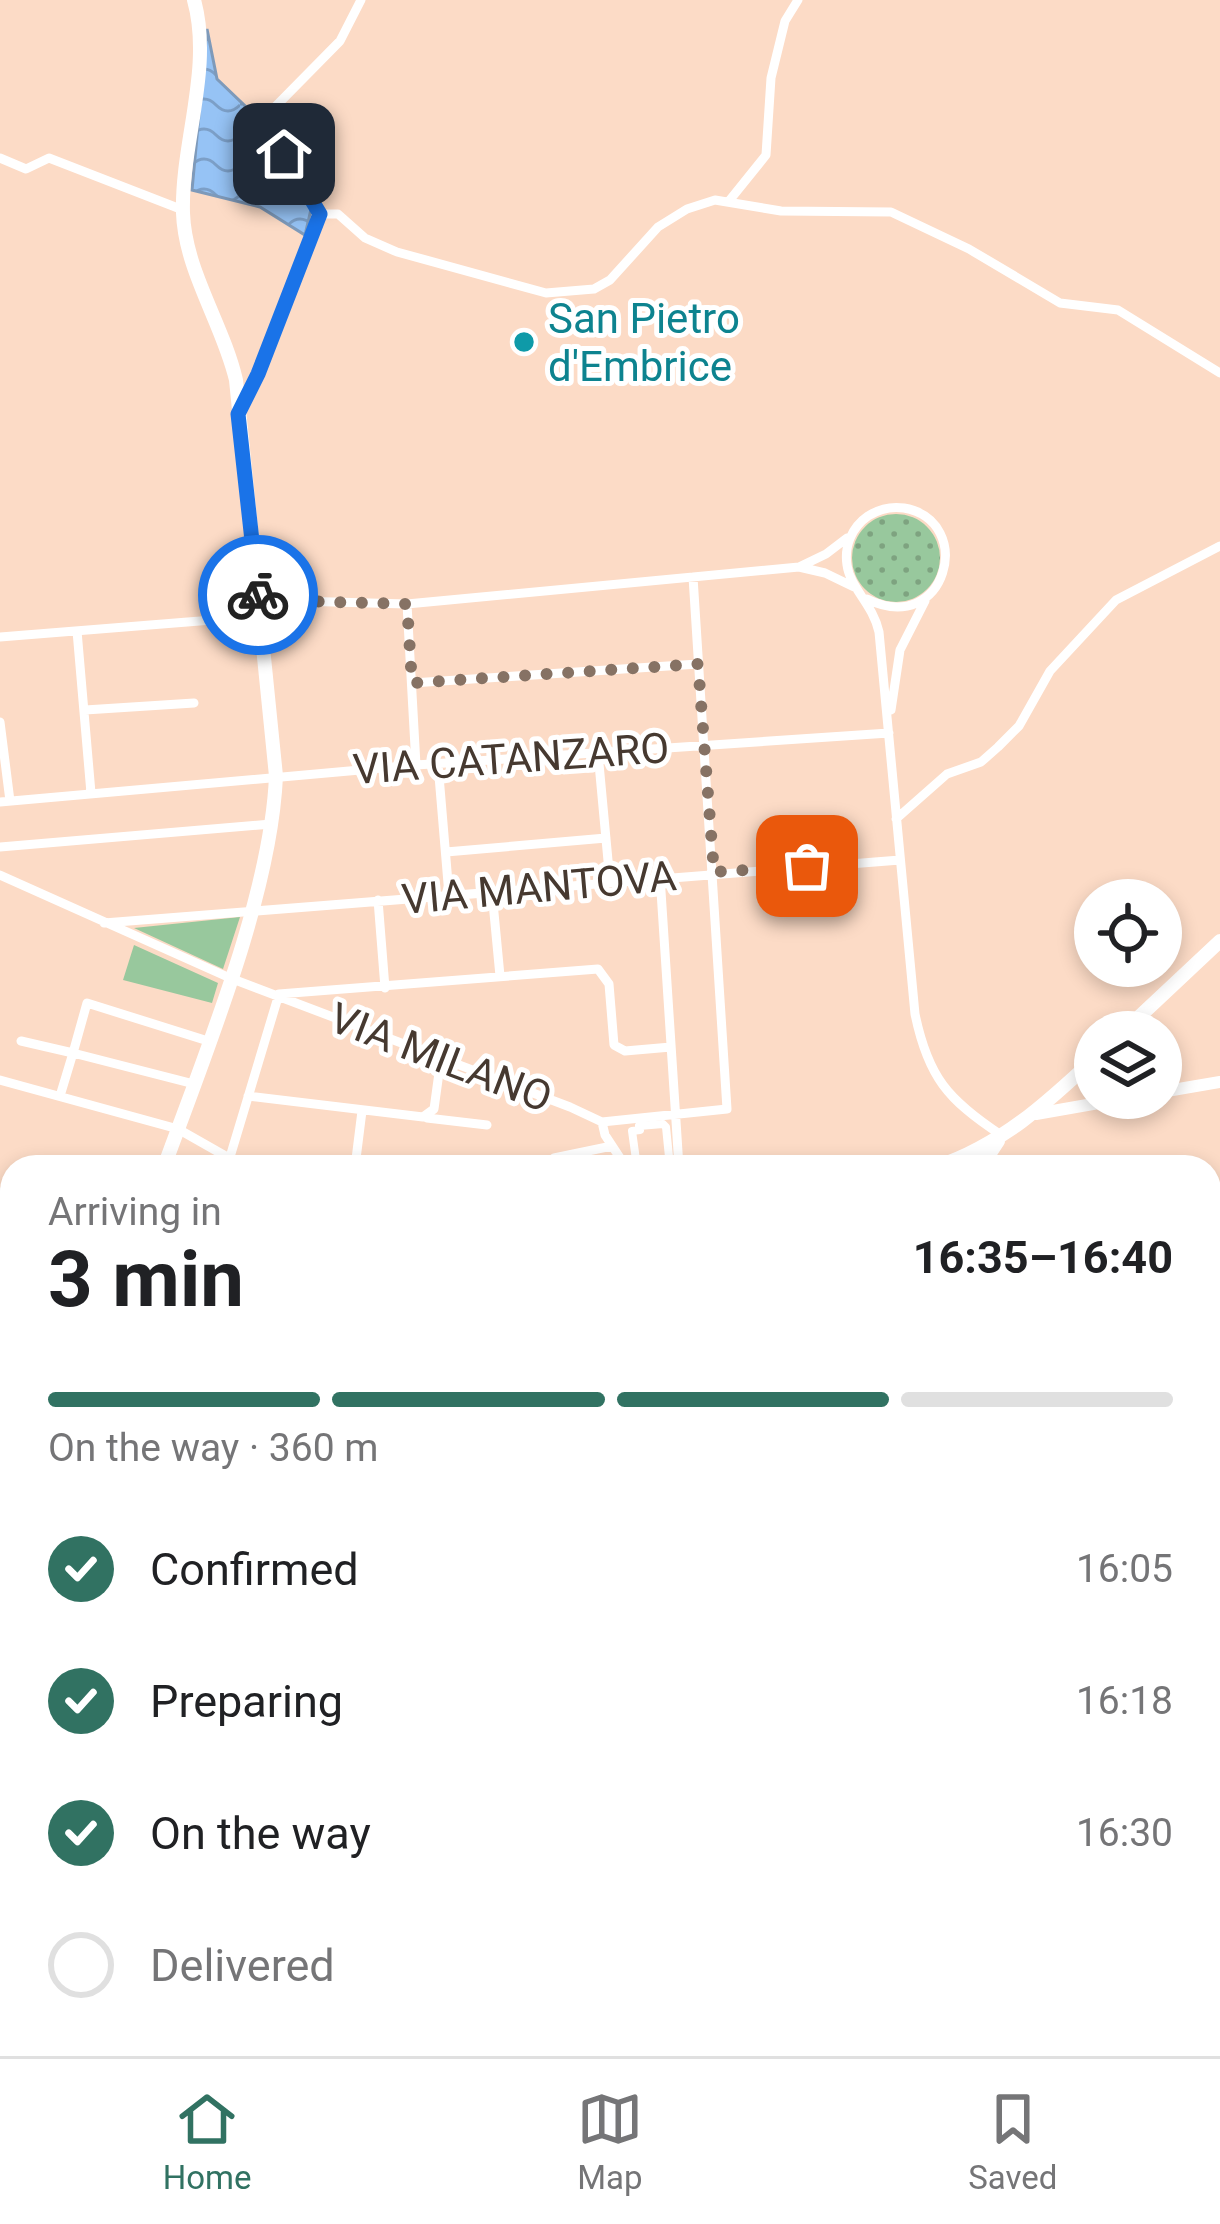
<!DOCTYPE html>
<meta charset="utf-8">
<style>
body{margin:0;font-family:Roboto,sans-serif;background:#f2f2f2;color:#202124;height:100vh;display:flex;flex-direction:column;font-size:45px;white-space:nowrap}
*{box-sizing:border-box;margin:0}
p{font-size:39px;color:#757577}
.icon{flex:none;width:66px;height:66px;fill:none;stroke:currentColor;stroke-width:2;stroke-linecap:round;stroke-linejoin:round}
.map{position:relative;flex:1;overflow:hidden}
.side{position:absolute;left:0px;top:1155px;width:1221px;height:903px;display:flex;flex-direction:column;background:#fff;border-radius:36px 36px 0 0;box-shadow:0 6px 18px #0003}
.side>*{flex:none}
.buttons{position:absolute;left:1074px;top:879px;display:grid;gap:24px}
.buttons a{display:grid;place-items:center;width:108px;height:108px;border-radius:50%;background:#fff;box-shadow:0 6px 18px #0003;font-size:60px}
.pin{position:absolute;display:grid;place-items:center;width:102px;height:102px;color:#fff;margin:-51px;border-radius:24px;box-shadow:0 6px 18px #0006}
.courier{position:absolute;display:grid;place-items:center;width:120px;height:120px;margin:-60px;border:9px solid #1a73e8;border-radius:50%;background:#fff;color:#222;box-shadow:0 3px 15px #0007}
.headline em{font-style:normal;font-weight:700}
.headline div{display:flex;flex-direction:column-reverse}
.headline{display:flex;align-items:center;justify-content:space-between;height:204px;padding:0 48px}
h1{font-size:78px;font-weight:700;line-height:90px}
.bar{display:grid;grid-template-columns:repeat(4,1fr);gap:18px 12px;align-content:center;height:144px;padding:0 48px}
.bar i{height:15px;border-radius:9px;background:#e0e0e0}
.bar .selected{background:#317262}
.bar p{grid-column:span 4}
ol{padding:0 48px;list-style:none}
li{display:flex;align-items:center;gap:36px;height:132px}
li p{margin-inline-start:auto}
li .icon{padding:12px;border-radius:50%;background:#317262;color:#fff;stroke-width:4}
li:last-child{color:#757577}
li i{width:66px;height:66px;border:6px solid #e0e0e0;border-radius:50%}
.tabs{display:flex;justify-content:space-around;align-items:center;height:168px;border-top:3px solid #e0e0e0;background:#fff;font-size:33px;color:#757577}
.tabs a{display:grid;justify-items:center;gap:6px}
.tabs .selected{color:#317262}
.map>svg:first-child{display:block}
</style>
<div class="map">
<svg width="1220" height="2056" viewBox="0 0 1220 2056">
<defs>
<pattern id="grass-dots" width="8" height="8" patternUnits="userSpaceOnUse" patternTransform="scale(3)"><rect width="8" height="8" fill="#98c89d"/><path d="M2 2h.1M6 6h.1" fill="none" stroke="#7ea380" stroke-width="1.8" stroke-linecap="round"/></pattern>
<pattern id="water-waves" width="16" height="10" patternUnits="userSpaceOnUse" patternTransform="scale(3)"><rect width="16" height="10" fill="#96c3f5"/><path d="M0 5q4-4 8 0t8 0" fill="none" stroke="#7c9fc7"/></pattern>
</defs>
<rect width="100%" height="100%" fill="#fcdbc6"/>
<path fill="#ded3e8" d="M1209 1548 1220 1567V2056H808L821 2046H1209Z"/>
<path fill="url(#grass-dots)" d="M852 558a44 44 0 1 1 88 0a44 44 0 1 1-88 0Z"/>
<path fill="#98c89d" d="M240 917 223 969 134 928Z
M134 945 218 983 212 1003 123 980Z
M12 1858V2041L0 2052V1902Z"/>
<path fill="url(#water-waves)" stroke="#7e9aba" stroke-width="3" d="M207 29 217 79 263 123 312 205 305 235 260 207 192 190Z"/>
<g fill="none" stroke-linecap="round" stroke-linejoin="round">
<path stroke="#fff" stroke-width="8" d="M637 1167 632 1131 640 1130 639 1126 663 1124 666 1127 670 1167
M0 1868 3 1869"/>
<path stroke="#fff" stroke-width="9" d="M0 158 26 169 49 158 183 210
M729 201 766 155 771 78 785 21 798 0
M320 214H338L365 238 397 252 546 293 594 289 610 280 658 227 687 209 715 200 781 211 891 212 969 249 1060 303 1118 310 1220 373
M320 214 267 126 274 108 340 41 361 0
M239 413 285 309 320 214
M847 538 826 554 799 567 825 573 854 587
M867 599C946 638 977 521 904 508 891 506 879 509 868 516 852 527 844 546 847 565 850 588 873 604 879 632L915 1014C928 1077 948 1100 1001 1135
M259 600 407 604 799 567
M407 604 416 765
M77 631 91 793
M0 637 261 616
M412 683 698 664
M85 710 194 703
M891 710 900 650 925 601
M0 722 10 801
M598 753 610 882
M438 764 449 895
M0 802 416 765 889 733
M896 819 947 774 981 762 998 747 1019 726 1050 671 1116 600 1220 546
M0 847 271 824
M446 852 606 838
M0 875 230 978 570 1107 602 1122 605 1135 626 1167
M660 876 679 1167
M492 892 500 976
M378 900 385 988
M104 923 900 860
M21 1041 73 1053 60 1096
M0 1080 178 1129 229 1158
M194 1084 73 1053 87 1003 208 1041
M248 1096 423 1117 434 1109 441 1058
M427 1118 487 1125
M602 1122 727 1109 693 577
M227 1167 279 994 598 969 609 984 614 1045 625 1051 671 1047
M355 1167 362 1111
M545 1167 554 1158 612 1146
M0 1192 12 1195
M0 1326 12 1279
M0 1405 12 1406
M0 1469H12
M0 1506H12
M0 1573H12
M1209 1575 1220 1598
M0 1614 12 1613
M0 1641 12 1640
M0 1670 12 1669
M0 1699 12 1698
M1209 1720 1220 1717
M0 1721 12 1720
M0 1743 12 1742
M0 1768 12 1767
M0 1794 12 1793
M0 1821H12
M0 1844H12
M1209 1926 1220 1924
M650 2046 694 2056
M1122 2046 1124 2056
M288 2056 292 2046
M343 2056 347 2046
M397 2056 409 2046
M568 2056 580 2046
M832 2056 844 2046
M956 2056H981"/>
<path stroke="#fff" stroke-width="12" d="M1161 1092 1220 1082
M1036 1114 1127 1098
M0 1322 12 1325
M180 2046 217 2056
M729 2046 745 2056"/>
<path stroke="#fff" stroke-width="14" d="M1123 1032 1220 941
M164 1167C205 1054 271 895 276 776L236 380C223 324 185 271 183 213 181 143 213 68 194 0
M936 1167C1000 1146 1047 1103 1095 1058
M981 1167 998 1141
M1209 1516 1220 1534
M40 2056 45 2046"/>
<defs>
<path id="rail" d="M1209 1293 1220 1278
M419 2056 431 2046"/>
</defs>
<use href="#rail" stroke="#776559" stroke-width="8"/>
<use href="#rail" stroke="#fff" stroke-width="3" stroke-dasharray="9" stroke-linecap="butt"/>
</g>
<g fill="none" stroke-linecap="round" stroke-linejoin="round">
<path stroke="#867264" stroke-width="12" stroke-dasharray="0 21.6" d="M258 595 259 600 407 604 412 683 698 664 714 872 807 866"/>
<path stroke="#1a73e8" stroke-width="15" d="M258 595 238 414 258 374 320 214 284 154"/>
</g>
<circle fill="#0f9aa8" stroke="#fff" stroke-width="4.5" cx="524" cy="342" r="12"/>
<g text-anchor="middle" stroke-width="10" stroke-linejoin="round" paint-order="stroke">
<g font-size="42" fill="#0d838f" stroke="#fff" text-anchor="start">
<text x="548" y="333">San Pietro<tspan x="548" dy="48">d'Embrice</tspan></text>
</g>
<g font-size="42" fill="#463930" stroke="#fff">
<text transform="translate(511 758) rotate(-4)" y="15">VIA CATANZARO</text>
<text transform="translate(539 887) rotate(-5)" y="15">VIA MANTOVA</text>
<text transform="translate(441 1057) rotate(21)" y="15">VIA MILANO</text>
</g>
</g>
</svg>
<div class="buttons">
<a><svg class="icon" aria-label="locate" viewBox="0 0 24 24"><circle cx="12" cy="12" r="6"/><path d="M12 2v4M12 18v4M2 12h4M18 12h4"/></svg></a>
<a><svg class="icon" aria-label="layers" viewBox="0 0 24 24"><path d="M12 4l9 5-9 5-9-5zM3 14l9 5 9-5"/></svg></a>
</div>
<div class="pin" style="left:807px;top:866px;background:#ea580c"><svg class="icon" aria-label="bag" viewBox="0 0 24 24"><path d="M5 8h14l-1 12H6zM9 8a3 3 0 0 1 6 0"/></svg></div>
<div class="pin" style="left:284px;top:154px;background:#1f2937"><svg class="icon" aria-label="home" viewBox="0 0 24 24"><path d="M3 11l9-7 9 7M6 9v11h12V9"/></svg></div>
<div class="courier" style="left:258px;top:595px"><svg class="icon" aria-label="bike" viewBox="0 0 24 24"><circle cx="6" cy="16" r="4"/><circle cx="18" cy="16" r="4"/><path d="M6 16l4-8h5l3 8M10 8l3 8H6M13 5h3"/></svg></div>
<section class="side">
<div class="headline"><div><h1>3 min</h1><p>Arriving in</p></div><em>16:35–16:40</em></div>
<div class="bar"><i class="selected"></i><i class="selected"></i><i class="selected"></i><i></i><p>On the way · 360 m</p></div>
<ol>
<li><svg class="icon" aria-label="check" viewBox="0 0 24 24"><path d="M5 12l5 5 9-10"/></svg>Confirmed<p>16:05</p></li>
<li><svg class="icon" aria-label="check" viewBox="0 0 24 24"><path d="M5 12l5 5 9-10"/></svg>Preparing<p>16:18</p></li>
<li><svg class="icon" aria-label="check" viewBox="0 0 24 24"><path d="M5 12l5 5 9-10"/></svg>On the way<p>16:30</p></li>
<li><i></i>Delivered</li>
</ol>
</section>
</div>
<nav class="tabs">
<a class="selected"><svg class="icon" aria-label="home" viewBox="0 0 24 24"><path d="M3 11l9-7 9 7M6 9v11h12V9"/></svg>Home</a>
<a><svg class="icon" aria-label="map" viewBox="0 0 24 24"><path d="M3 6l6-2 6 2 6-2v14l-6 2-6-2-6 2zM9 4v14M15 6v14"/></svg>Map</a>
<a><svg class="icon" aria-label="saved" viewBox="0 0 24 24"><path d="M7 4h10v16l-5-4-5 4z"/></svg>Saved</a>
</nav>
